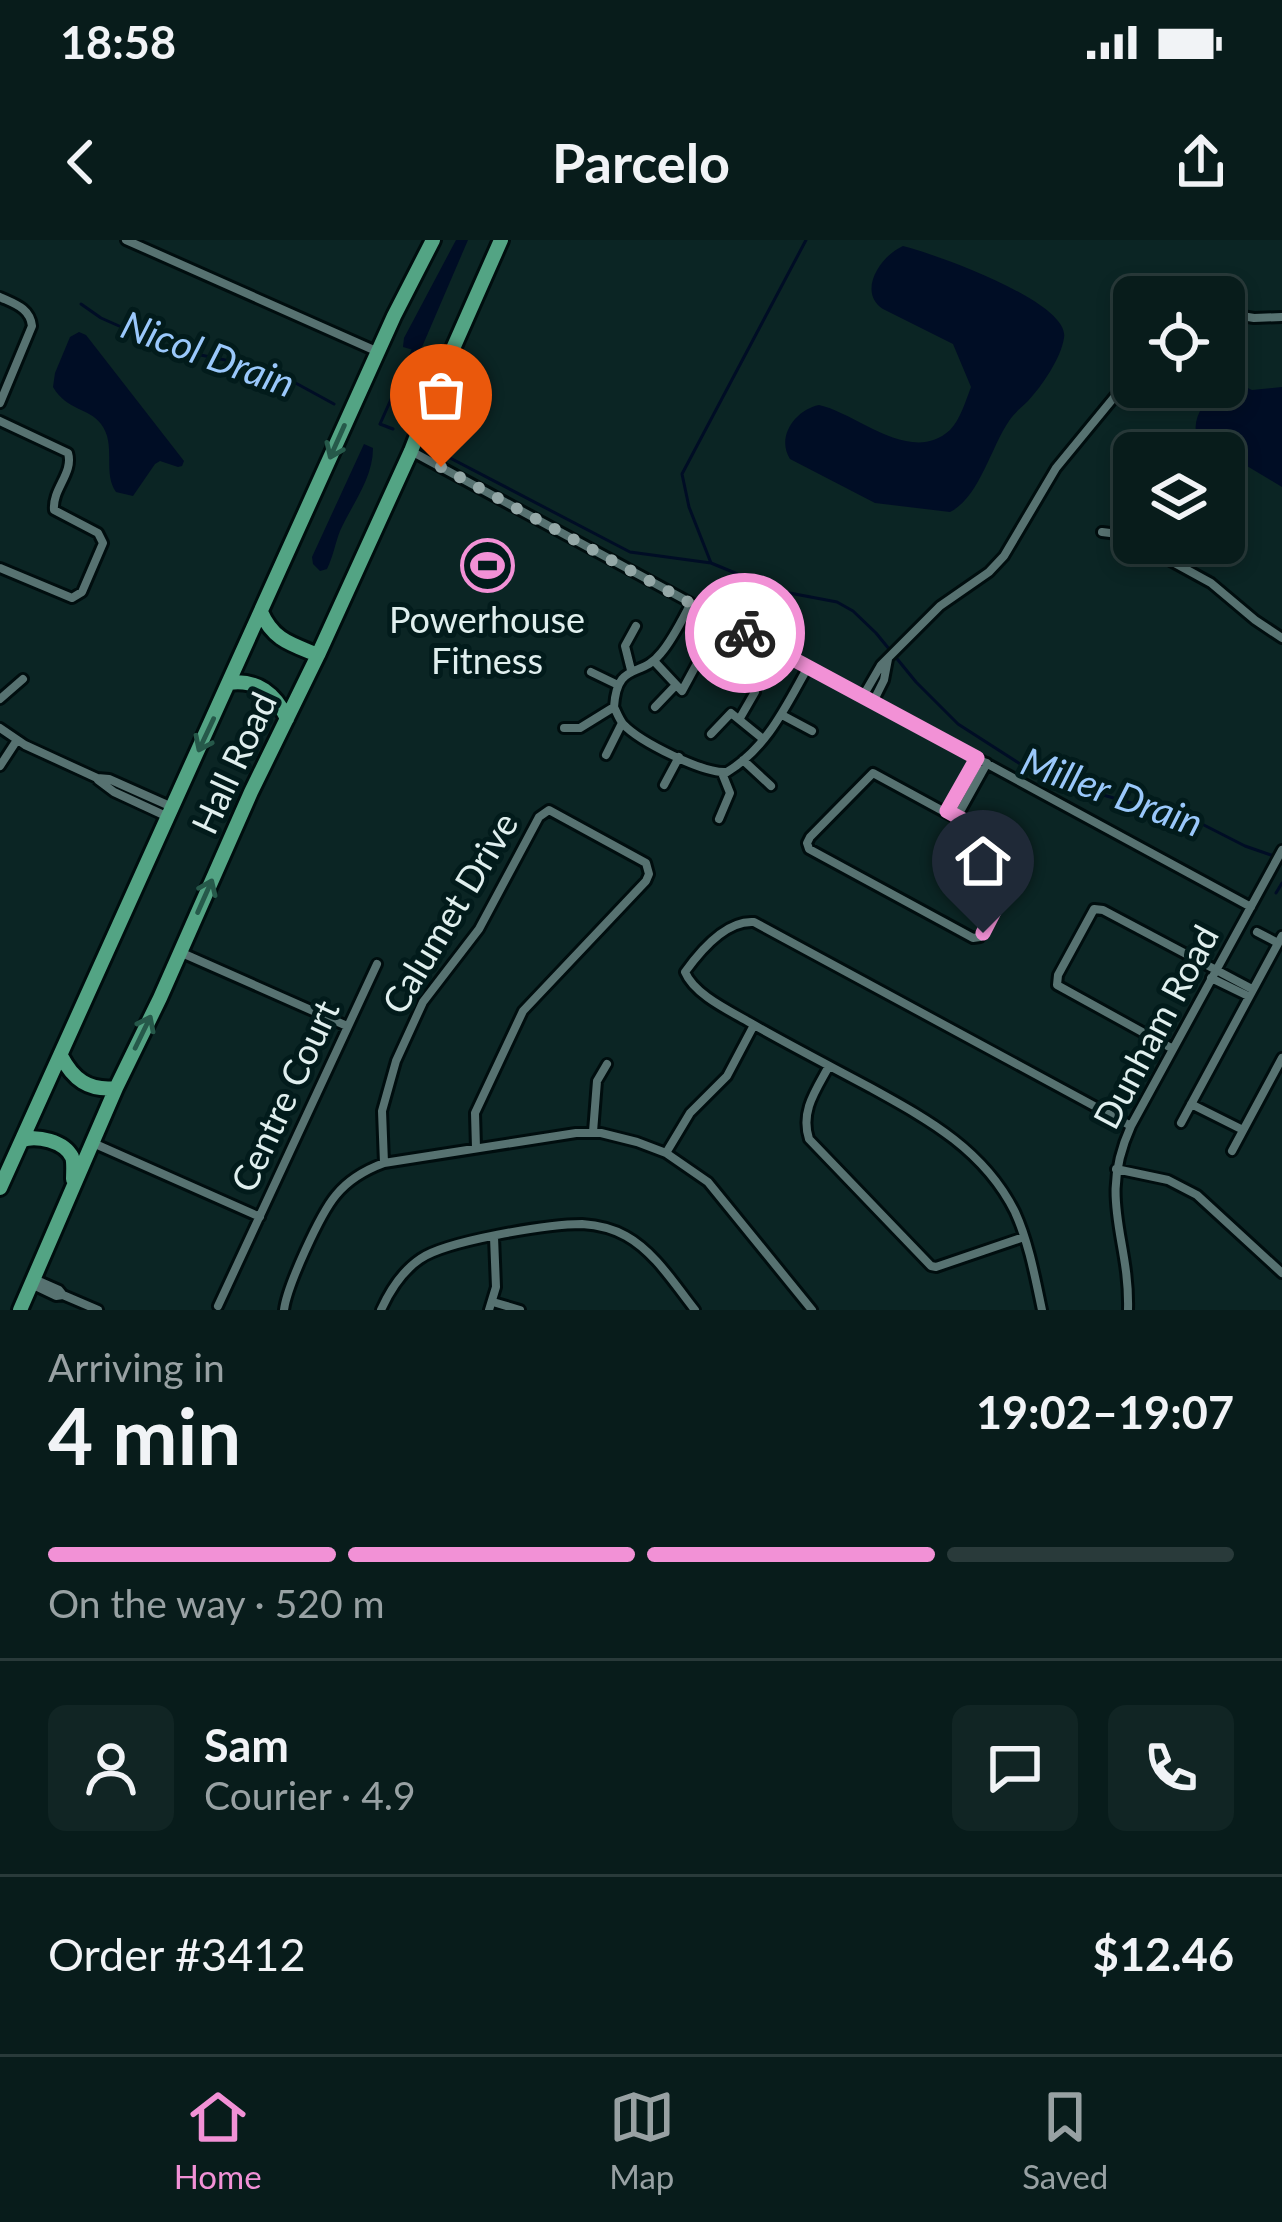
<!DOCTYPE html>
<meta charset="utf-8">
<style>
body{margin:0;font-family:Lato,sans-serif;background:#112524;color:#f1f3f6;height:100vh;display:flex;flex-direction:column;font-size:45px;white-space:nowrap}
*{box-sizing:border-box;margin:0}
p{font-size:39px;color:#98a1a3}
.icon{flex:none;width:66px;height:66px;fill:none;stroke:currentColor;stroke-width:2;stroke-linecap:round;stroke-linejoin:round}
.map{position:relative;height:1070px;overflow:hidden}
.sheet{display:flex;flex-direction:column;background:#081c1b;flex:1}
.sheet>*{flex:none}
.tools{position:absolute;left:1113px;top:36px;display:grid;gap:24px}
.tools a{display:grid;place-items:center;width:132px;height:132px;border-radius:18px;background:#081c1b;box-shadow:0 6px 18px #0003,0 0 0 3px #293a3a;font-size:60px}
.pin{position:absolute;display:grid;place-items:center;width:102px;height:102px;color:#fff;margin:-123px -51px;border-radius:50% 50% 50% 0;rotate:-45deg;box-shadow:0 0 12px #0007}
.pin .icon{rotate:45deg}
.courier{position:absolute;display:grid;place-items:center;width:120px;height:120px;margin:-60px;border:9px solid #f291d6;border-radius:50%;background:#fff;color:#222;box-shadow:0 3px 15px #0007}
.head em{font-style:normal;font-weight:700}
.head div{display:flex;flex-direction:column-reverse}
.head{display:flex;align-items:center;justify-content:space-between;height:204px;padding:0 48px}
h1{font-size:78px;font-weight:700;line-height:90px}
.bar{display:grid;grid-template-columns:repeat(4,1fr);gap:18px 12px;align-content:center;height:144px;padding:0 48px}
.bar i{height:15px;border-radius:9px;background:#293a3a}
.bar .active{background:#f291d6}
.bar p{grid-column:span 4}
.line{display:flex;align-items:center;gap:30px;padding:0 48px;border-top:3px solid #293a3a}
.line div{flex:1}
.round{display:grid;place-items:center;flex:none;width:126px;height:126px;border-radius:18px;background:#112524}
.status{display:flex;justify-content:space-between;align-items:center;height:84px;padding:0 60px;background:#081c1b;direction:ltr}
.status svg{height:33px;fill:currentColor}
header{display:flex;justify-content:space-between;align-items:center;height:156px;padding:0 48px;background:#081c1b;font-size:54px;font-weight:700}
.menu{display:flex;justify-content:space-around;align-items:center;height:168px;border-top:3px solid #293a3a;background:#081c1b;font-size:33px;color:#98a1a3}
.menu a{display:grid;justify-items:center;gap:6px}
.menu .active{color:#f291d6}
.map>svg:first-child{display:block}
</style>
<div class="status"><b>18:58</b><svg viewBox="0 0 49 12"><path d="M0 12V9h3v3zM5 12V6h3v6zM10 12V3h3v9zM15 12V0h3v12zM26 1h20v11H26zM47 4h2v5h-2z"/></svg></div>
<header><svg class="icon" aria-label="back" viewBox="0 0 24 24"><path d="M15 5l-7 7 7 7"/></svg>Parcelo<svg class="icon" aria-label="share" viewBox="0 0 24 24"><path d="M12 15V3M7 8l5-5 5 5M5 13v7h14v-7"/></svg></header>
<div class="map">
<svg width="1282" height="1070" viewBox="0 0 1282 1070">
<rect width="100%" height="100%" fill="#0b2524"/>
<path fill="#000d25" d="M456 0H468L422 107 417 111 403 107 404 98Z
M903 6C932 13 1071 62 1064 98 1061 118 1042 146 1028 161 1021 168 1014 173 1009 181 991 207 979 258 950 272L875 263 790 219C776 197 795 170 819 165 857 173 911 226 950 190 960 180 966 160 971 147L953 104 883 69C857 52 880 16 903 6Z
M79 92 86 95 184 221 182 226 178 227 160 221 155 224 133 256 116 252C102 232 117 205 101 184 88 167 67 171 53 147L55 133 70 97Z
M1224 141H1233L1252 150 1282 147V247L1197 196C1191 178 1206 162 1215 147H1224Z
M364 204 373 208C373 239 352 264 340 291 335 304 333 317 327 329L320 331 313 324 312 317Z"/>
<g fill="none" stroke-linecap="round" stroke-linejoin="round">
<path stroke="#000d25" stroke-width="3" d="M81 64 101 78 171 109 270 129 334 164
M393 189 380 184 413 110
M429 207 630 312 711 323 779 351 837 362 853 371 876 393 916 442 958 484 1028 529 1089 551 1198 582 1245 606 1274 616
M711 323 689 267 682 234 806 0
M1276 653 1282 643"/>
<defs>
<path id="minor" d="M126 0 376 111
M0 57C15 64 30 68 32 86L0 163
M1224 73 1254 78 1282 77
M0 181 68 213C74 233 52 249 54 270L98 293 103 303 82 352 72 358 0 328
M411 211 1251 667
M1102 292 1118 294 1134 301
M1138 303 1211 343 1255 380 1282 398
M654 421 682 451 701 416
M631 430 625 406 636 386
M591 432 618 445
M863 456 881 425 940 366 989 332 1004 316 1056 228 1134 133
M0 459 23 439
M873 462 884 440 888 419
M614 467C617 473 619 479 623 484 640 502 704 534 727 532 767 508 786 466 808 427
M655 467 676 445
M782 475 812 491
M740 478 755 452
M0 488 25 505 97 538 109 539 172 567
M564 488H580L614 467C617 420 641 439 661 413 673 399 682 380 691 363
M711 494 731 473 763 499
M606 515 622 483
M743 520 771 546
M0 526 17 500
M873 533 1020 613V624L980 697 973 698 809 609 807 603 810 597Z
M98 540 114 552 168 577
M664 545 679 517
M947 571 977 518
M957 577 987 523
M719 579 730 553 722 533
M1257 692 1278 703
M182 713 347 786
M1211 738 1248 756
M1173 809 1057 745 1058 735 1094 669 1103 670 1252 749
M829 826C816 850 800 871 809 899L931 1026 936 1027 1024 997
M1191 864 1243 890
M1181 883 1282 696
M593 892 597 841 607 824
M93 903 260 977
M1232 911 1282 818
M666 913 690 873 727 836 754 785
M384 923 382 871 396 821 423 762 479 689 539 577 549 570 646 623 649 634 646 641 523 771 475 873 476 908
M1116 929 1168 940 1197 955 1282 1033
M33 1045 56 1056 63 1055 59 1050 34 1039
M63 1055 98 1070
M493 1062 520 1070
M218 1066 377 724
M284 1070C287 1046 320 974 336 955 349 939 365 930 384 923L576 893H601L637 902 666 913 708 942 812 1070
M381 1070C390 1050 401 1032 420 1019 445 1001 548 984 582 984 597 985 612 988 626 996 655 1012 675 1045 695 1070
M489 1070 496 1047 494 997
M1042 1070C1035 1037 1029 1003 1015 972 984 910 929 880 871 848 830 826 789 805 749 782 728 770 694 754 685 732 700 711 726 680 754 682L1131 886
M1128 1070C1130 997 1097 961 1131 886L1282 610"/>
<path id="highway" d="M261 372C273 400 291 404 318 415
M229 443C257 439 276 454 287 479
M61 816C73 839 88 851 116 848
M22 900C37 895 64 901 72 917 74 922 73 935 73 939
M0 948 394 76 433 0
M20 1070 116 848 160 758 251 552 318 415 411 211 436 147 501 0"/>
</defs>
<use href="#minor" stroke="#000d0e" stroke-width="14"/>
<use href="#highway" stroke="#000d0e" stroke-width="20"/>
<use href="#minor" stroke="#577271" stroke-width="8"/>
<use href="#highway" stroke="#53a484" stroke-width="14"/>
</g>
<defs><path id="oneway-shaft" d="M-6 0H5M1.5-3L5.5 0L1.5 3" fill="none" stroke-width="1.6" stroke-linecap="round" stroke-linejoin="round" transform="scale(3)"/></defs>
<g stroke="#26594a">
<use href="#oneway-shaft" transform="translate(337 202) rotate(114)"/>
<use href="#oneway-shaft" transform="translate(206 495) rotate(115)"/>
<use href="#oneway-shaft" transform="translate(205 656) rotate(-66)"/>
<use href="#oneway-shaft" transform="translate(143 792) rotate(-64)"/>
</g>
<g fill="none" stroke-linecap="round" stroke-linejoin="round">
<path stroke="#95a8a7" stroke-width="12" stroke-dasharray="0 21.6" d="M441 227 745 393"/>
<path stroke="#f291d6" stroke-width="15" d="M745 393 977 518 947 571 1018 610 1022 617 983 693"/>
</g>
<defs>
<symbol id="stadium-ring" viewBox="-11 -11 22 22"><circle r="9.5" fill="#021b1b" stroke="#f291d6" stroke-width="1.5"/><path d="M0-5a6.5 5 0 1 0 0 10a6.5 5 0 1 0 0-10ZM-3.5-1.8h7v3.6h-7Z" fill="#f291d6"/></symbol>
</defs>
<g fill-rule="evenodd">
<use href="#stadium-ring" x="458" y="296" width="59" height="59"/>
</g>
<g text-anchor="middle" stroke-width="10" stroke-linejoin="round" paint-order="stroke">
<g font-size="36" fill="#e0efee" stroke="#021b1b">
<text x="487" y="393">Powerhouse<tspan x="487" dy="41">Fitness</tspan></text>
</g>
<g font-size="36" fill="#e0efee" stroke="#021b1b">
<text transform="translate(234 523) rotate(-65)" y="13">Hall Road</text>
<text transform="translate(450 673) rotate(-59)" y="13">Calumet Drive</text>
<text transform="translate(1156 787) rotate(-62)" y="13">Dunham Road</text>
<text transform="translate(285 856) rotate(-65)" y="13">Centre Court</text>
</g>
<g font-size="39" font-style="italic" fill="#9ac8fb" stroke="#021b1b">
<text transform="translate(208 114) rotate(20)" y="14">Nicol Drain</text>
<text transform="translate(1112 552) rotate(20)" y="14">Miller Drain</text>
</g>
</g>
</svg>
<div class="tools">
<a><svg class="icon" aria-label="locate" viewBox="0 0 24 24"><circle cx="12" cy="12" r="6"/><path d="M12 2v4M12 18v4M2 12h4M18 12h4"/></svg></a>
<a><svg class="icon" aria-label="layers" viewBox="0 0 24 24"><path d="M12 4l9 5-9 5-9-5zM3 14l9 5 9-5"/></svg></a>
</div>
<div class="pin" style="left:441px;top:227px;background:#ea580c"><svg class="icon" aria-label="bag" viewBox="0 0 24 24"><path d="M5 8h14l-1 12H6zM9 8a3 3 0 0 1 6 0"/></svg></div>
<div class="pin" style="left:983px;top:693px;background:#1f2937"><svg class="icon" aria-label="home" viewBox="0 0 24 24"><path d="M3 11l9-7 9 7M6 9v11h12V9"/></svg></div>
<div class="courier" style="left:745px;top:393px"><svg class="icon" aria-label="bike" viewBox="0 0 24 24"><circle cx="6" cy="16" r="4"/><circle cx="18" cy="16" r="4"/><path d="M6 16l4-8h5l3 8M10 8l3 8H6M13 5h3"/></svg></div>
</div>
<section class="sheet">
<div class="head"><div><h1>4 min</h1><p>Arriving in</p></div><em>19:02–19:07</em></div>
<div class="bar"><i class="active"></i><i class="active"></i><i class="active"></i><i></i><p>On the way · 520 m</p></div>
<div class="line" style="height:216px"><a class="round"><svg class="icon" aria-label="person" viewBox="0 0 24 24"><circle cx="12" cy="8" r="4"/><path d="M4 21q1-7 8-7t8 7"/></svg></a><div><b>Sam</b><p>Courier · 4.9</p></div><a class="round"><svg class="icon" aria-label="chat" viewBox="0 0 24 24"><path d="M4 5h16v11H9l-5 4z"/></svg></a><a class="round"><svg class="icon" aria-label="phone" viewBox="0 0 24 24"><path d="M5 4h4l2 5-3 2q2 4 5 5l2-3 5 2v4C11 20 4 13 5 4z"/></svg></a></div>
<div class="line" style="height:156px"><div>Order #3412</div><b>$12.46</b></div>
</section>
<nav class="menu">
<a class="active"><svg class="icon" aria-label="home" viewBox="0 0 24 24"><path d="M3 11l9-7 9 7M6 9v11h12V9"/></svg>Home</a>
<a><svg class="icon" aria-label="map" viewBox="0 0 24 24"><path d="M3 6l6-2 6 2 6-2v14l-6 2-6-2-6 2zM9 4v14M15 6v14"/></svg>Map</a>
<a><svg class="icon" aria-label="saved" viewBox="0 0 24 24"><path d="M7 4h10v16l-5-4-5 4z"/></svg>Saved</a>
</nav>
